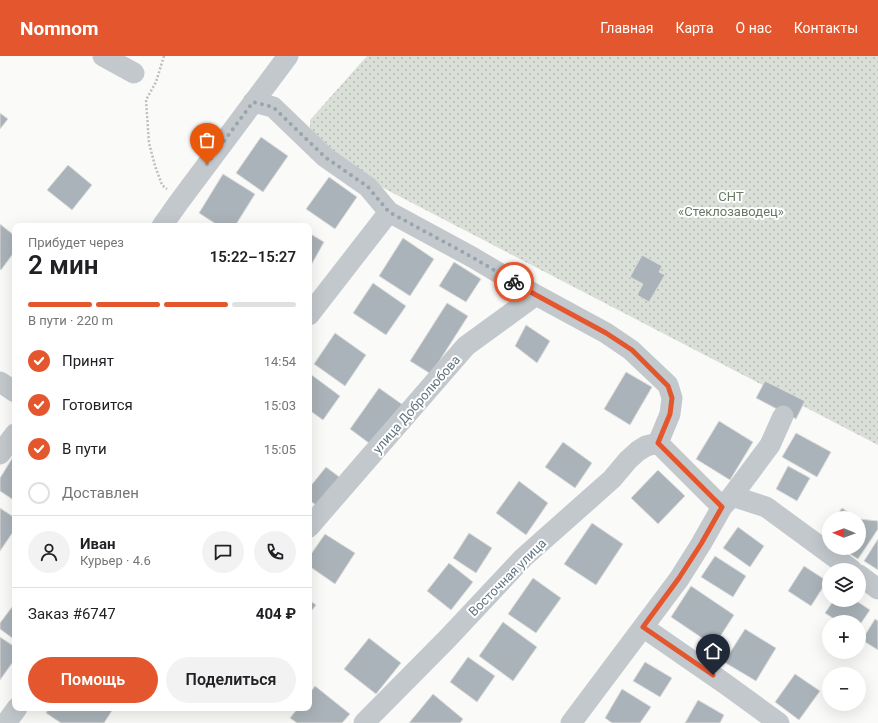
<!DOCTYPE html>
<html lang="ru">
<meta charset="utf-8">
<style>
body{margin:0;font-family:Roboto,sans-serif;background:#f2f2f2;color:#202124;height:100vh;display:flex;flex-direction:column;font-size:15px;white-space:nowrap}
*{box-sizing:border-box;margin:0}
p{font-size:13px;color:#757577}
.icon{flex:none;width:22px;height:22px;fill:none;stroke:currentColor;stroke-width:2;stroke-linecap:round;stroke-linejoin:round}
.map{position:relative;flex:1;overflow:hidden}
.panel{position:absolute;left:12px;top:167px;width:300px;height:488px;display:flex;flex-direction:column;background:#fff;border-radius:8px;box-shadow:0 4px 16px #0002}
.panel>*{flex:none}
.needle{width:26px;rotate:271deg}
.buttons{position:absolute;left:822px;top:455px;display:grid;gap:8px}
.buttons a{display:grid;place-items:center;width:44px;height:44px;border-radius:50%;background:#fff;box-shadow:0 4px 16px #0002;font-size:20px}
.pin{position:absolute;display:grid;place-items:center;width:34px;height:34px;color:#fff;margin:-41px -17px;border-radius:50% 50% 50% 0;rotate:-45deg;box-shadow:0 0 4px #0007}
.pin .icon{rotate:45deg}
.courier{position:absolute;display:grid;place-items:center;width:40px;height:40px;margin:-20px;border:3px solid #e4572e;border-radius:50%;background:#fff;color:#222;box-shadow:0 1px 5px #0007}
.head em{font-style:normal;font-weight:600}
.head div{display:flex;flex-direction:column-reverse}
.head{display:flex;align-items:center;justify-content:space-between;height:68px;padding:0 16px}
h1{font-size:26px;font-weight:600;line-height:30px}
.bar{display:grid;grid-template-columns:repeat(4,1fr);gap:6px 4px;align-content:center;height:48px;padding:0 16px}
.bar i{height:5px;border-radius:3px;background:#e0e0e0}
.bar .active{background:#e4572e}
.bar p{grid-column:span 4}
.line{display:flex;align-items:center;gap:10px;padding:0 16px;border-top:1px solid #e0e0e0}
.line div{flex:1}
.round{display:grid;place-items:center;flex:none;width:42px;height:42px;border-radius:21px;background:#f2f2f2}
ol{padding:0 16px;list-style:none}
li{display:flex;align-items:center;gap:12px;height:44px}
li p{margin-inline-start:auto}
li .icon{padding:4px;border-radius:50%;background:#e4572e;color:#fff;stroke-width:4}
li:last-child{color:#757577}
li i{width:22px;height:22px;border:2px solid #e0e0e0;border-radius:50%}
.cta{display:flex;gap:8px;margin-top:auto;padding:8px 16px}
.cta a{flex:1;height:46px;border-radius:24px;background:#e4572e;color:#fff;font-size:16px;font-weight:600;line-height:46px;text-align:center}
.cta a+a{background:#f2f2f2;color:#202124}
header{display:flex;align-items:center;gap:24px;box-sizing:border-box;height:56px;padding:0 20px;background:#e4572e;color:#fff}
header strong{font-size:19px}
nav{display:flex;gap:22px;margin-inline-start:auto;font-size:14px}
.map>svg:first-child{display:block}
</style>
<header>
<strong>Nomnom</strong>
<nav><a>Главная</a><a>Карта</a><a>О нас</a><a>Контакты</a></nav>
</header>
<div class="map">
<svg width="878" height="667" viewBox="0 0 878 667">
<defs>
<pattern id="grass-dots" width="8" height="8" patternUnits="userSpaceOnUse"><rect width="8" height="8" fill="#dadfd7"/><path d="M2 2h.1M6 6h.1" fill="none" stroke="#b4b9b4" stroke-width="1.8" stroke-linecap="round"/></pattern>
</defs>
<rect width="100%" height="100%" fill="#fafaf8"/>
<path fill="url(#grass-dots)" d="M367 0H878V389L310 94V64Z"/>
<path fill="#aab3b9" stroke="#dcdcda" d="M0 57 8 63 0 73Z
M261 81 288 100 263 136 236 117Z
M68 109 92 129 72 154 47 134Z
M223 118 255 138 235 170H219L199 157Z
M329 121 357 141 335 173 306 153Z
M0 168 15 180V195L1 214 0 213Z
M309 177 324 186 309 213Z
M403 182 434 203 410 240 379 220Z
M642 199 662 210 659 216 665 219 649 246 637 239 643 228 630 221Z
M454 206 481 223 466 246 439 230Z
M373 227 406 250 386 279 353 257Z
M447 247 468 260 431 318 410 305Z
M526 269 550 285 537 307 515 290Z
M335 277 366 299 345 330 314 308Z
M626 316 652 331 630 369 604 353Z
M309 317 340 340 323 364 309 354Z
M765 325 805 345 796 363 756 342Z
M379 332 403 349 373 390 350 373Z
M719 365 753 386 730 424 696 403Z
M796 377 831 396 817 421 782 401Z
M563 386 592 407 575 432 545 411Z
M13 401 15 402V445L0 435V422Z
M788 410 810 422 797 445 776 433Z
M326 411 342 423 320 452 309 444V432Z
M658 414 685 440 658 468 631 442Z
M519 425 548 447 526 479 496 457Z
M0 452 15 462V473L0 495Z
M842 452 857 462H835Z
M859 463 878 465V473L858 503 841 492H859Z
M592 467 623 488 596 529 564 508Z
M738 471 764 490 750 511 723 492Z
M469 477 492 492 476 517 453 502Z
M325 478 355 497 335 528 309 510V501Z
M878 483V514L864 505Z
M715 500 746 520 733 541 701 521Z
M449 507 473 526 451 554 427 535Z
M804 510 827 525 811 550 788 535Z
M533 522 561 542 536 577 508 558Z
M691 530 734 559 714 590 671 561Z
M309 544 316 549 309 558Z
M834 544H855L870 554 859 570V566H839L825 557Z
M15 547V584L0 573V567Z
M875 563 878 565V594L862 584Z
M503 566 537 591 513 625 479 600Z
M745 573 776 592 756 625 724 606Z
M0 581 15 591V603L0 624Z
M369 582 401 607 376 638 344 613Z
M468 601 495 620 477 646 450 626Z
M645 606 672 622 660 641 633 625Z
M795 618 820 635 799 664 775 646Z
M315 630 350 658 342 667H297L290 662 298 652H309V638Z
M622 633 651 651 640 667H612L605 662Z
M433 638 463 663 460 667H409Z
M698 644 724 659 720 667H685Z
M49 652H112L113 653 104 667H61L46 657Z"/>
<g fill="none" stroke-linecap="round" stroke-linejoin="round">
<path stroke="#bbbfc2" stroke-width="2.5" stroke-dasharray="2 2" stroke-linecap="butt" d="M164 0 156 26 146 44 149 87 155 110 162 129 167 133"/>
<path stroke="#c3c8cc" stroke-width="21" d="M103 0 134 17
M253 46 273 51 325 101 368 131 389 156 472 201 536 239 606 277 631 294 668 329 672 342 670 358 658 387 722 451
M162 170 179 146 288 0
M309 259 389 156
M0 326 15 336
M0 398 15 378
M732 440 766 451 852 514
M309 471 466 290 536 239
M859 519 878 533
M643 571 724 627 779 667
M6 667 17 652
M364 667 448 582 523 502 612 423 628 404 638 395 646 390 658 387
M571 667 679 523 701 488 722 451 732 440 770 389 783 360"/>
</g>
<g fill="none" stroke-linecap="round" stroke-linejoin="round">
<path stroke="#99a4ac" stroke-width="4" stroke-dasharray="0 7.2" d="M207 108 253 46 273 51 325 101 368 131 389 156 472 201 514 226"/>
<path stroke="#e4572e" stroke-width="5" d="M514 226 536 239 606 277 632 294 668 330 672 342 670 358 658 387 722 451 701 488 679 522 643 571 713 619"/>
</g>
<g text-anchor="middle" stroke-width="4" stroke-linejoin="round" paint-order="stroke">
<g font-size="13" fill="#687a64" stroke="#fff">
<text x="731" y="145">СНТ<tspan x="731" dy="15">«Стеклозаводец»</tspan></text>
</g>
<g font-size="13" fill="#657683" stroke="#fff">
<text transform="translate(416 348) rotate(-49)" y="5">улица Добролюбова</text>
<text transform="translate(507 521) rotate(-45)" y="5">Восточная улица</text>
</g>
</g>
</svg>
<div class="buttons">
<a><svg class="needle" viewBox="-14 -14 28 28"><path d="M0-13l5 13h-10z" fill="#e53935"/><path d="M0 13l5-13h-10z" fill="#757577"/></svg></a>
<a><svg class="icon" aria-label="layers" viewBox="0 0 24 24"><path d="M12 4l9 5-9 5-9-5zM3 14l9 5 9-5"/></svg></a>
<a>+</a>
<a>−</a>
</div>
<div class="pin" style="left:207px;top:108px;background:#ea580c"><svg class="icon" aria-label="bag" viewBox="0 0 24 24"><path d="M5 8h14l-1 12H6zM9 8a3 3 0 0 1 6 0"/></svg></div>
<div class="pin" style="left:713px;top:619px;background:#1f2937"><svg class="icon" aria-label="home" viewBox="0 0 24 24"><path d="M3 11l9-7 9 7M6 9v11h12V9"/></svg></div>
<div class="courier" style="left:514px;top:226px"><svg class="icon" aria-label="bike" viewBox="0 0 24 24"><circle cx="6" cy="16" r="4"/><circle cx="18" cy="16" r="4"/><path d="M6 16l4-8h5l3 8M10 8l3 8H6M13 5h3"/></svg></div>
<section class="panel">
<div class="head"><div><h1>2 мин</h1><p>Прибудет через</p></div><em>15:22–15:27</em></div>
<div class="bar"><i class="active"></i><i class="active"></i><i class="active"></i><i></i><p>В пути · 220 m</p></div>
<ol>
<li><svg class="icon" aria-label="check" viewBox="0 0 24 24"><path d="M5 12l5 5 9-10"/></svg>Принят<p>14:54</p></li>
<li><svg class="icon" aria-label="check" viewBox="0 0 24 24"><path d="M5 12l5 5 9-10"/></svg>Готовится<p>15:03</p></li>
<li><svg class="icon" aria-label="check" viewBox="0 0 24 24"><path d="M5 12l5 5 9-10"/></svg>В пути<p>15:05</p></li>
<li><i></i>Доставлен</li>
</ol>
<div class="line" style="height:72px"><a class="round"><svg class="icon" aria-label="person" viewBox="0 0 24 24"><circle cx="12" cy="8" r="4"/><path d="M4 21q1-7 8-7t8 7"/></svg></a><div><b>Иван</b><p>Курьер · 4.6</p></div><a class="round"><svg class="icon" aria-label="chat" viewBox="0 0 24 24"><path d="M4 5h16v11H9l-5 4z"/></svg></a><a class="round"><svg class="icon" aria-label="phone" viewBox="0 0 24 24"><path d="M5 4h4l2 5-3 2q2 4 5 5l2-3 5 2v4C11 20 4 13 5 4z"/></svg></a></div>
<div class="line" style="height:52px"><div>Заказ #6747</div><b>404 ₽</b></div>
<div class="cta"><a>Помощь</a><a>Поделиться</a></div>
</section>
</div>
